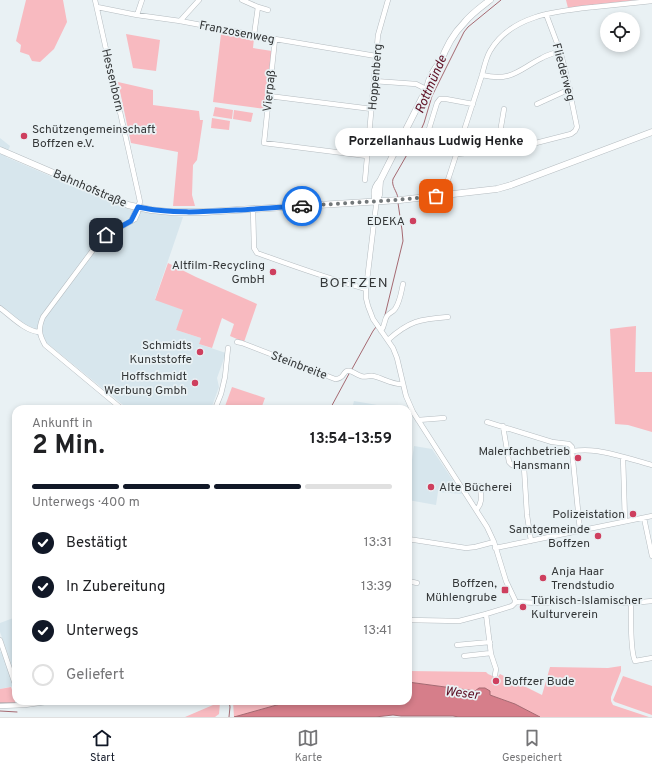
<!DOCTYPE html>
<html lang="de">
<meta charset="utf-8">
<style>
body{margin:0;font-family:Overpass,sans-serif;background:#f6f6f6;color:#202124;height:100vh;display:flex;flex-direction:column;font-size:15px;white-space:nowrap}
*{box-sizing:border-box;margin:0}
p{font-size:13px;color:#757577}
.icon{flex:none;width:22px;height:22px;fill:none;stroke:currentColor;stroke-width:2;stroke-linecap:round;stroke-linejoin:round}
.map{position:relative;flex:1;overflow:hidden}
.drawer{position:absolute;left:12px;top:405px;width:400px;height:300px;display:flex;flex-direction:column;background:#fff;border-radius:12px;box-shadow:0 2px 6px #0003}
.drawer>*{flex:none}
.buttons{position:absolute;left:600px;top:12px;display:grid;gap:8px}
.buttons a{display:grid;place-items:center;width:40px;height:40px;border-radius:50%;background:#fff;box-shadow:0 2px 6px #0003;font-size:20px}
.pin{position:absolute;display:grid;place-items:center;width:34px;height:34px;color:#fff;margin:-17px;border-radius:8px;box-shadow:0 2px 6px #0006}
.courier{position:absolute;display:grid;place-items:center;width:40px;height:40px;margin:-20px;border:3px solid #1a73e8;border-radius:50%;background:#fff;color:#222;box-shadow:0 1px 5px #0007}
.bubble{position:absolute;height:28px;border-radius:14px;background:#fff;box-shadow:0 2px 6px #0003;font-size:13px;font-weight:700;line-height:28px;text-align:center}
.overview em{font-style:normal;font-weight:700}
.overview div{display:flex;flex-direction:column-reverse}
.overview{display:flex;align-items:center;justify-content:space-between;height:68px;padding:0 20px}
h1{font-size:26px;font-weight:700;line-height:30px}
.bar{display:grid;grid-template-columns:repeat(4,1fr);gap:6px 4px;align-content:center;height:48px;padding:0 20px}
.bar i{height:5px;border-radius:3px;background:#e0e0e0}
.bar .on{background:#111827}
.bar p{grid-column:span 4}
ol{padding:0 20px;list-style:none}
li{display:flex;align-items:center;gap:12px;height:44px}
li p{margin-inline-start:auto}
li .icon{padding:4px;border-radius:50%;background:#111827;color:#fff;stroke-width:4}
li:last-child{color:#757577}
li i{width:22px;height:22px;border:2px solid #e0e0e0;border-radius:50%}
.menu{display:flex;justify-content:space-around;align-items:center;height:56px;border-top:1px solid #e0e0e0;background:#fff;font-size:11px;color:#757577}
.menu a{display:grid;justify-items:center;gap:2px}
.menu .on{color:#111827}
.map>svg:first-child{display:block}
</style>
<div class="map">
<svg width="652" height="717" viewBox="0 0 652 717">
<rect width="100%" height="100%" fill="#e9f1f4"/>
<path fill="#d7e6ed" d="M0 138 10 146 6 157 113 203 140 211 183 217 155 299 184 310 176 330 201 338 199 344 226 353 217 378 219 387 211 409H128L0 305Z
M354 401 389 407V409H352Z
M414 446 432 449 462 494 438 492 436 505 408 500V466H411Z
M16 617V677L0 632V623Z
M2 651 14 686 0 689V652Z"/>
<path fill="#f8bac0" d="M26 0H63L67 22 54 49 40 62 32 61 29 55 20 52 21 45 16 41Z
M566 0H637L568 8Z
M126 34 160 40 156 71 133 68Z
M221 34 254 38 253 48 272 51 265 109 213 102Z
M118 82 153 90V105L199 111 200 120H203L197 160 193 165 192 195 195 206H173L178 152 131 143Z
M215 107 233 110 232 119 213 116Z
M234 110 253 113 251 122 233 119Z
M212 118 230 121 229 130 211 128Z
M168 263 196 277 257 304 244 342 230 336 234 324 222 318 212 348 199 344 201 338 176 330 183 310 155 300Z
M636 326 635 372H652V432L628 425 615 424 610 329 626 327Z
M232 387 265 398 261 409H224Z
M621 666V671L611 697V701L613 705 649 717H540L515 704 490 695 476 691 408 682V671L486 672 488 674 497 678 500 674 542 695 550 667 608 668Z
M623 676 652 686V715L615 702 613 700Z
M11 687 15 699V702H0V689Z
M233 701H291L234 717Z
M220 702 219 714 215 717H185Z"/>
<path fill="#d67e8a" stroke="#a56971" d="M408 682 475 691 479 688H485L490 691V695L515 704 540 717H459L453 716H401L393 715 375 717H234L291 701H408Z"/>
<g fill="none" stroke-linecap="round" stroke-linejoin="round">
<path stroke="#a56971" stroke-width="1" d="M398 198C397 191 391 186 393 179L420 132 424 123 432 96 464 32 468 27 501 0
M385 315 403 241 402 230 398 203
M352 369 373 331 376 327
M330 409 350 372
M0 703H15
M0 711 17 712
M229 717 230 707 229 701"/>
<defs>
<path id="minor" d="M95 0 139 197 140 202 131 221
M242 0 258 7 268 10
M97 7 137 15 180 21 275 39 376 56
M137 15 142 0
M180 21 199 0
M254 35 258 7
M275 39 264 143 367 156
M482 75C512 82 518 70 542 58 547 55 554 53 560 51
M374 81 416 84 426 89
M269 96 372 109
M537 104 570 89
M429 129 437 103 440 99H446L473 104
M497 150 504 109
M457 154 497 150 528 145 571 134 575 131 577 127 565 69 560 51 546 14
M365 180 378 35 388 0
M445 195V189L482 75C484 67 486 58 490 51 511 15 557 11 594 7 613 5 633 3 652 1
M376 202V206L366 289V298L368 306 373 319 393 348 397 358 406 396 413 412 487 527 494 542 506 581 515 600V603L512 606 486 614 459 621 408 620
M253 209 254 248 257 253C293 266 329 279 366 289
M0 308C11 316 25 331 39 332
M381 331C385 326 384 320 387 316 389 313 393 312 395 309 400 302 401 293 403 284
M388 340C409 321 420 319 448 317
M237 342 242 343 335 379C346 379 342 369 350 371 354 372 357 375 361 376 365 378 369 375 373 376 383 378 392 385 403 384
M122 409 45 345C39 334 38 329 43 317L99 242 106 235 135 219 138 212V207
M215 409 221 394 225 377 228 348
M418 420 444 418
M487 422 552 442 569 444 572 447V451C581 450 589 450 597 451 616 454 634 460 652 465
M503 426 509 462 512 465H521L524 467 527 515 531 541
M572 451 580 530
M623 457 625 521
M476 510C483 503 481 496 480 486
M644 518 652 556
M408 539 466 548 475 547 494 542
M495 548 652 516
M408 581 417 583
M515 602 541 603 580 601 631 603 652 601
M631 603C631 616 630 650 635 661L652 658
M486 614 491 654 496 669 495 675
M0 640 16 687
M457 645 490 642
M464 656 491 653
M0 706 25 705 53 701"/>
<path id="major" d="M440 64C445 49 453 34 464 23 471 14 481 7 490 0
M0 150 128 205 151 210 171 212H205L367 202 400 200 497 189 511 185 652 132
M376 202C373 193 374 187 380 181L427 88C429 78 434 69 441 61
M376 202 379 195 380 181"/>
</defs>
<use href="#minor" stroke="#b5bcc0" stroke-width="5.5"/>
<use href="#major" stroke="#b5bcc0" stroke-width="7"/>
<use href="#minor" stroke="#fff" stroke-width="4.5"/>
<use href="#major" stroke="#fff" stroke-width="6"/>
</g>
<g fill="none" stroke-linecap="round" stroke-linejoin="round">
<path stroke="#73787a" stroke-width="4" stroke-dasharray="0 7.2" d="M302 206 396 200 436 196"/>
<path stroke="#1a73e8" stroke-width="5" d="M106 235 131 221 138 207C171 214 203 212 237 210 259 209 280 207 302 206"/>
</g>
<g fill="#ce3f5e" stroke="#e9f1f4" stroke-width="1.5">
<circle cx="24" cy="136" r="4"/>
<circle cx="413" cy="221" r="4"/>
<circle cx="273" cy="272" r="4"/>
<circle cx="200" cy="352" r="4"/>
<circle cx="195" cy="383" r="4"/>
<circle cx="578" cy="458" r="4"/>
<circle cx="431" cy="487" r="4"/>
<circle cx="633" cy="514" r="4"/>
<circle cx="598" cy="536" r="4"/>
<circle cx="543" cy="578" r="4"/>
<rect x="501" y="586" width="8" height="8" rx="2"/>
<circle cx="523" cy="607" r="4"/>
<circle cx="496" cy="681" r="4"/>
</g>
<g text-anchor="middle" stroke-width="3.5" stroke-linejoin="round" paint-order="stroke">
<g font-size="12" fill="#343738" stroke="#e9f1f4">
<text transform="translate(237 32) rotate(11)" y="4">Franzosenweg</text>
<text transform="translate(564 72) rotate(75)" y="4">Fliederweg</text>
<text transform="translate(375 77) rotate(-85)" y="4">Hoppenberg</text>
<text transform="translate(113 80) rotate(77)" y="4">Hessenborn</text>
<text transform="translate(269 91) rotate(-84)" y="4">Vierpaß</text>
<text transform="translate(90 188) rotate(23)" y="4">Bahnhofstraße</text>
<text transform="translate(299 365) rotate(21)" y="4">Steinbreite</text>
</g>
<g font-size="12" fill="#343738" stroke="#e9f1f4" text-anchor="end">
<text x="32" y="133" text-anchor="start">Schützengemeinschaft<tspan x="32" dy="14">Boffzen e.V.</tspan></text>
<text x="405" y="225">EDEKA</text>
<text x="265" y="269">Altfilm-Recycling<tspan x="265" dy="14">GmbH</tspan></text>
<text x="192" y="349">Schmidts<tspan x="192" dy="14">Kunststoffe</tspan></text>
<text x="187" y="380">Hoffschmidt<tspan x="187" dy="14">Werbung Gmbh</tspan></text>
<text x="570" y="455">Malerfachbetrieb<tspan x="570" dy="14">Hansmann</tspan></text>
<text x="439" y="491" text-anchor="start">Alte Bücherei</text>
<text x="625" y="518">Polizeistation</text>
<text x="590" y="533">Samtgemeinde<tspan x="590" dy="14">Boffzen</tspan></text>
<text x="551" y="575" text-anchor="start">Anja Haar<tspan x="551" dy="14">Trendstudio</tspan></text>
<text x="497" y="587">Boffzen,<tspan x="497" dy="14">Mühlengrube</tspan></text>
<text x="531" y="604" text-anchor="start">Türkisch-Islamischer<tspan x="531" dy="14">Kulturverein</tspan></text>
<text x="504" y="685" text-anchor="start">Boffzer Bude</text>
</g>
<g font-size="13" font-style="italic" fill="#5d0d22" stroke="#e9f1f4">
<text transform="translate(430 84) rotate(-67)" y="5">Rottmünde</text>
<text transform="translate(462 692) rotate(7)" y="5">Weser</text>
</g>
<g font-size="14" letter-spacing="1" fill="#343738" stroke="#e9f1f4">
<text x="354" y="287">BOFFZEN</text>
</g>
</g>
</svg>
<div class="buttons">
<a><svg class="icon" aria-label="locate" viewBox="0 0 24 24"><circle cx="12" cy="12" r="6"/><path d="M12 2v4M12 18v4M2 12h4M18 12h4"/></svg></a>
</div>
<div class="pin" style="left:436px;top:196px;background:#ea580c"><svg class="icon" aria-label="bag" viewBox="0 0 24 24"><path d="M5 8h14l-1 12H6zM9 8a3 3 0 0 1 6 0"/></svg></div>
<div class="pin" style="left:106px;top:235px;background:#1f2937"><svg class="icon" aria-label="home" viewBox="0 0 24 24"><path d="M3 11l9-7 9 7M6 9v11h12V9"/></svg></div>
<div class="courier" style="left:302px;top:206px"><svg class="icon" aria-label="car" viewBox="0 0 24 24"><path d="M5 17H2v-5l4-1 3-4h7l3 4 3 1v5h-3M9 17h6M6 11h13"/><circle cx="7" cy="17" r="2"/><circle cx="17" cy="17" r="2"/></svg></div>
<div class="bubble" style="left:335px;top:128px;width:202px">Porzellanhaus Ludwig Henke</div>
<section class="drawer">
<div class="overview"><div><h1>2 Min.</h1><p>Ankunft in</p></div><em>13:54–13:59</em></div>
<div class="bar"><i class="on"></i><i class="on"></i><i class="on"></i><i></i><p>Unterwegs · 400 m</p></div>
<ol>
<li><svg class="icon" aria-label="check" viewBox="0 0 24 24"><path d="M5 12l5 5 9-10"/></svg>Bestätigt<p>13:31</p></li>
<li><svg class="icon" aria-label="check" viewBox="0 0 24 24"><path d="M5 12l5 5 9-10"/></svg>In Zubereitung<p>13:39</p></li>
<li><svg class="icon" aria-label="check" viewBox="0 0 24 24"><path d="M5 12l5 5 9-10"/></svg>Unterwegs<p>13:41</p></li>
<li><i></i>Geliefert</li>
</ol>
</section>
</div>
<nav class="menu">
<a class="on"><svg class="icon" aria-label="home" viewBox="0 0 24 24"><path d="M3 11l9-7 9 7M6 9v11h12V9"/></svg>Start</a>
<a><svg class="icon" aria-label="map" viewBox="0 0 24 24"><path d="M3 6l6-2 6 2 6-2v14l-6 2-6-2-6 2zM9 4v14M15 6v14"/></svg>Karte</a>
<a><svg class="icon" aria-label="saved" viewBox="0 0 24 24"><path d="M7 4h10v16l-5-4-5 4z"/></svg>Gespeichert</a>
</nav>
